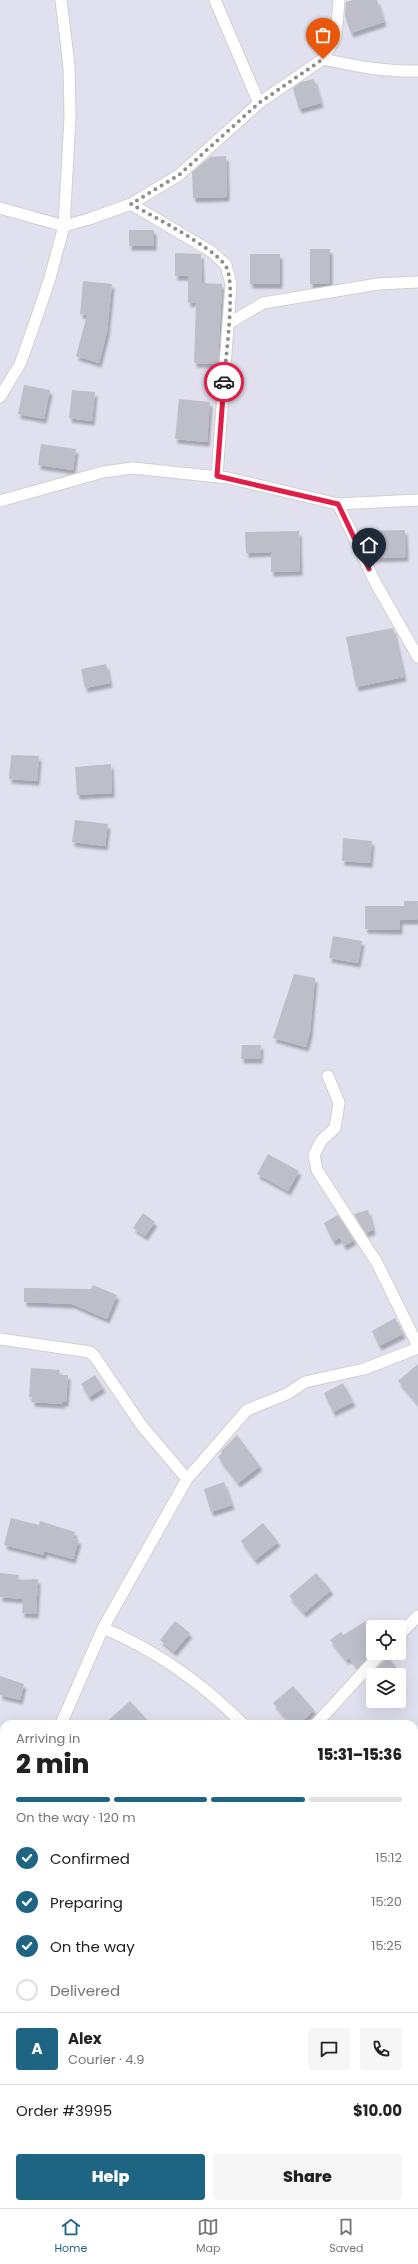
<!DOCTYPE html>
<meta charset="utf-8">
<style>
body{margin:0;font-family:Poppins,sans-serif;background:#f6f6f6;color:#222;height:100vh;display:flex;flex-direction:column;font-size:15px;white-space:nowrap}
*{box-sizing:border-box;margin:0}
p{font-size:13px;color:#767676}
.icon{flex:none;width:22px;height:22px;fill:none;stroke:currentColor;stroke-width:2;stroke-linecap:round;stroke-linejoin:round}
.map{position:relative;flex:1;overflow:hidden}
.side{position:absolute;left:0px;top:1720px;width:418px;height:488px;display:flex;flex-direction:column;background:#fff;border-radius:12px 12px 0 0;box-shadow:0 4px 16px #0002}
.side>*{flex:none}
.buttons{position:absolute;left:366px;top:1620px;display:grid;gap:8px}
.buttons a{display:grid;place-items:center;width:40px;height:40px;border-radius:4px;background:#fff;box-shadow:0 4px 16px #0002;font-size:20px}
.pin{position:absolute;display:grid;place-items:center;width:34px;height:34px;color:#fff;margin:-41px -17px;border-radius:50% 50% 50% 0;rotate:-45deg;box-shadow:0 0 4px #0007}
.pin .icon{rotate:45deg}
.courier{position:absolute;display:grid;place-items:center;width:40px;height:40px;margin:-20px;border:3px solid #e11d48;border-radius:50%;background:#fff;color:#222;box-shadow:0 1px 5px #0007}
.head em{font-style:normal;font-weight:800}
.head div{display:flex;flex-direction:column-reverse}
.head{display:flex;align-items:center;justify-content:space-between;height:68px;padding:0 16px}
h1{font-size:26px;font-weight:800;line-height:30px}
.bar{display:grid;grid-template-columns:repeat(4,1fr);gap:6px 4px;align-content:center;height:48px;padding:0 16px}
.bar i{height:5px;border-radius:3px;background:#e0e0e0}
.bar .on{background:#1e6584}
.bar p{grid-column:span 4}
.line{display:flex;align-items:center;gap:10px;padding:0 16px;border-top:1px solid #e0e0e0}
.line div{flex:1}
.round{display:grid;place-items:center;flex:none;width:42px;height:42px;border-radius:4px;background:#f6f6f6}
ol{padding:0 16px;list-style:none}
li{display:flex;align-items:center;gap:12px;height:44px}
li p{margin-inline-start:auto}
li .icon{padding:4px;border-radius:50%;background:#1e6584;color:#fff;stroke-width:4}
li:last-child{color:#767676}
li i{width:22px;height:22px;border:2px solid #e0e0e0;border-radius:50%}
.cta{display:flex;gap:8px;margin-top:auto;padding:8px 16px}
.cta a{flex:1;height:46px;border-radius:4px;background:#1e6584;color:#fff;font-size:16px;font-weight:800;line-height:46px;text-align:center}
.cta a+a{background:#f6f6f6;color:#222}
.tab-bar{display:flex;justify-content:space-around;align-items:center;height:56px;border-top:1px solid #e0e0e0;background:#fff;font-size:11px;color:#767676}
.tab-bar a{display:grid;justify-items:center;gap:2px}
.tab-bar .on{color:#1e6584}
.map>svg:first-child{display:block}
</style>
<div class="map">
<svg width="418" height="2208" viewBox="0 0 418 2208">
<defs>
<filter id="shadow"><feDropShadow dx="2.5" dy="4.5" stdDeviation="1" flood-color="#0004"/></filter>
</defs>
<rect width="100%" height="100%" fill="#e1e0ee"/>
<path fill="#bdbec8" filter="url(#shadow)" d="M353 0H377L384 22 351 33 345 16 346 2Z
M314 79 321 103 299 109 293 88 301 82Z
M226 156 227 197 193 198 192 172 210 157Z
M129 230H154V246H129Z
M310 249H330V283L310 284Z
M175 253 201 254 202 283 222 284 218 364 194 363 196 302 188 303V276H175Z
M250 254H280V284H250Z
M83 281 112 284 107 332 99 363 76 356 87 315 80 314Z
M24 385 50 390 44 419 18 414Z
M72 390 95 392 92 421 69 418Z
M179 399 210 402 207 442 175 439Z
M41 444 76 449 73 470 38 465Z
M405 530 406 557 372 558 365 545V531Z
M299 531 300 571 271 572V552L246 553 245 532Z
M393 628 404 677 356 687 346 637Z
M106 664 110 683 85 688 81 669Z
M11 755 39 756 37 781 9 779Z
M111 764 112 793 77 795 75 767Z
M75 820 108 824 105 846 72 842Z
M343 838 372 841 370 863 342 861Z
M404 901H418L417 920H400V930L365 929V906H404Z
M333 936 362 941 358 963 329 958Z
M294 974 315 978 310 1032 306 1047 273 1038Z
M242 1045H261L260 1059H241Z
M268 1154 299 1171 288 1191 257 1174Z
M368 1210 373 1230 366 1233 354 1214Z
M143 1213 155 1222 145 1236 133 1228Z
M338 1215 354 1240 344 1246 340 1238 333 1241 324 1223Z
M93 1285 117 1295 107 1319 72 1304 24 1302V1288L91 1289Z
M395 1318 403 1334 379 1346 372 1331Z
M418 1364V1404L398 1381Z
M31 1368 60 1370 59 1375H68L66 1402H62V1404L32 1402V1397H29Z
M95 1375 103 1388 89 1397 81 1384Z
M343 1383 353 1402 333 1412 324 1393Z
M237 1435 260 1466 238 1483 218 1457 222 1453 221 1451Z
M224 1482 232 1505 211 1512 204 1489Z
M11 1518 39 1525 40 1521 75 1532 73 1538 79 1540 73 1559 44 1551V1555L4 1545Z
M263 1523 278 1542 255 1560 241 1541Z
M0 1573 19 1575 18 1580 38 1579 36 1614 22 1613 23 1599 0 1597Z
M316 1573 331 1590 304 1613 289 1596Z
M368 1620 373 1629V1651L358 1668 349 1658 346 1660 330 1640 341 1632 343 1635Z
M175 1621 190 1633 174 1652 160 1640Z
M388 1657 402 1675H373V1687L366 1679Z
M0 1676 24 1684 20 1700 0 1695Z
M293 1686 314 1710 299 1724H291L273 1703Z
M130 1701 151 1724H104Z"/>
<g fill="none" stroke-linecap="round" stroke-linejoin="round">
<defs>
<path id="minor" d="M215 0 259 103
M323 59C355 66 385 72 418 71
M131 204 212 252 226 265 231 284 217 476
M0 208 64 226 89 219 131 204 179 175 259 103 323 59 336 37 339 0
M228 324 263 303 378 284 418 282
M0 397 20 364 32 331 50 278 64 226 70 118 69 66 61 0
M338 504 375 582 418 657
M328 1076 339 1103 335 1128 321 1141 314 1155 317 1170 377 1263 418 1346
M0 1339 90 1352 95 1357 142 1426 187 1479
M103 1628C156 1650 203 1684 243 1724
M399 1635 418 1616
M61 1724 103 1628 187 1479 247 1410 287 1394 305 1382 364 1369 418 1348
M316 1724 381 1653
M0 1749 4 1750
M414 1874 418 1871
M0 2018 4 2019
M24 2208 25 2204
M261 2208V2204"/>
<path id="tertiary" d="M0 501 103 472 133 468 228 478 338 504 418 500"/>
</defs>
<use href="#minor" stroke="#d2d1ca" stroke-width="13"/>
<use href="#tertiary" stroke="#d2d1ca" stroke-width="13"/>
<use href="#minor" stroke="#fff" stroke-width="11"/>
<use href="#tertiary" stroke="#fff" stroke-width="11"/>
</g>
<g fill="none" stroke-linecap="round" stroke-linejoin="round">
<path stroke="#8f8d8d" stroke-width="4" stroke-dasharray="0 7.2" d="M224 382C225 361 237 279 225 265 211 246 154 217 131 204L179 175 259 103 323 59"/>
<path stroke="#e11d48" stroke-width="5" d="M224 382 217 476 338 504 369 569"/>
</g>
</svg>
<div class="buttons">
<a><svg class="icon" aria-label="locate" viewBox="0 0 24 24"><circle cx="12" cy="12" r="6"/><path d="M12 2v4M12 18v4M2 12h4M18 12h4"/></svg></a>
<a><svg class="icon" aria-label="layers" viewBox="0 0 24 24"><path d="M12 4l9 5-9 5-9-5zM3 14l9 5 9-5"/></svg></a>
</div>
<div class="pin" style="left:323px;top:59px;background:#ea580c"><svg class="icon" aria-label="bag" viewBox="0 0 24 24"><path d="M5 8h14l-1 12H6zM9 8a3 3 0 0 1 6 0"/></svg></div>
<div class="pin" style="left:369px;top:569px;background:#1f2937"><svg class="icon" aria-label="home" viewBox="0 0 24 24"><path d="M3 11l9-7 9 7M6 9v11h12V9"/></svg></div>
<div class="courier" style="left:224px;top:382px"><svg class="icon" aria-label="car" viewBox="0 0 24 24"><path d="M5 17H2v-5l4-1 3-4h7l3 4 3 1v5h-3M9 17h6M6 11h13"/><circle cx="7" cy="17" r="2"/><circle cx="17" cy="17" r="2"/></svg></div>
<section class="side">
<div class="head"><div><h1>2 min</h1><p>Arriving in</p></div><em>15:31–15:36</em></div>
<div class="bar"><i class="on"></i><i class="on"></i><i class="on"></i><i></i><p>On the way · 120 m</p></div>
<ol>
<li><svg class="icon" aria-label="check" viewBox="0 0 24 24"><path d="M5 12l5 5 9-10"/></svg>Confirmed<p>15:12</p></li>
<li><svg class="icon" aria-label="check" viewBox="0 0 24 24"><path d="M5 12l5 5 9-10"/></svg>Preparing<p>15:20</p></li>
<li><svg class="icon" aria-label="check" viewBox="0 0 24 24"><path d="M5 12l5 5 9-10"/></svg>On the way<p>15:25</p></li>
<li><i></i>Delivered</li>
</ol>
<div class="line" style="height:72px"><b class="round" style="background:#1e6584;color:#fff">A</b><div><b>Alex</b><p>Courier · 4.9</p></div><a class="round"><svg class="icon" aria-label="chat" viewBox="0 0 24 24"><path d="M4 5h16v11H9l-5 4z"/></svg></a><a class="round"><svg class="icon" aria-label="phone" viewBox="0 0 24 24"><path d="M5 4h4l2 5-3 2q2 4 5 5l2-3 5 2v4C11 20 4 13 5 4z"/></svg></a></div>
<div class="line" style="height:52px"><div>Order #3995</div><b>$10.00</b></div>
<div class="cta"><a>Help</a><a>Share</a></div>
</section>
</div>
<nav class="tab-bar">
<a class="on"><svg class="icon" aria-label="home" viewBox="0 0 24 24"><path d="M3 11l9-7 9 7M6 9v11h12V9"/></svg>Home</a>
<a><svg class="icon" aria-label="map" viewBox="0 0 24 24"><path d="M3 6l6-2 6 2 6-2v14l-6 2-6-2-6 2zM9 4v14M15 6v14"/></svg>Map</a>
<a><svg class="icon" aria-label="saved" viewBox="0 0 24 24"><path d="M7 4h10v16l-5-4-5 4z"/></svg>Saved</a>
</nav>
